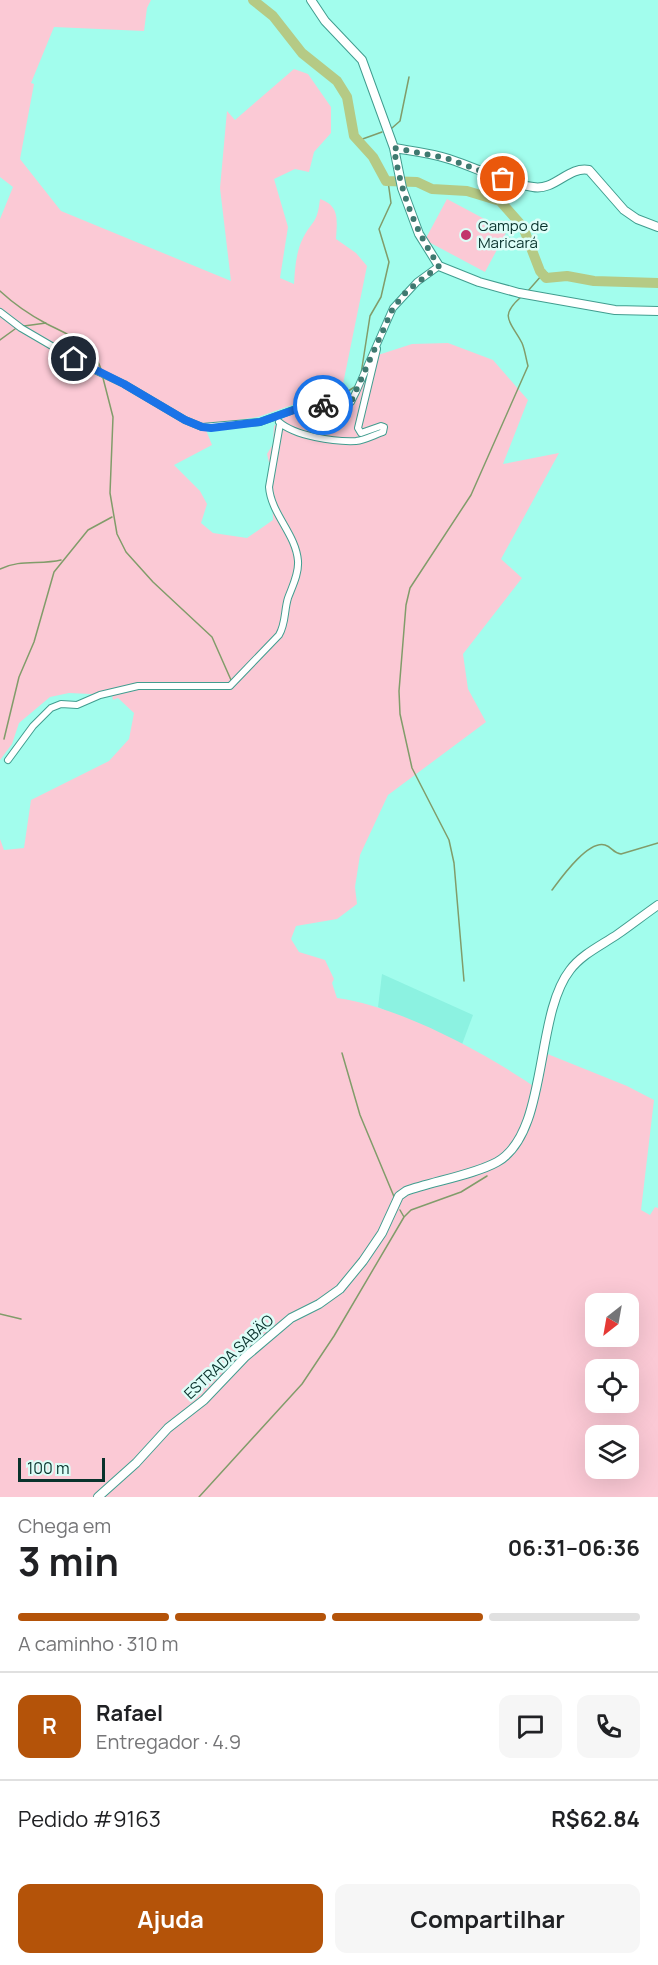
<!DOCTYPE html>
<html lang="pt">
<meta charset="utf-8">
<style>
body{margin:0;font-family:Manrope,sans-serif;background:#f6f6f6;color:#202124;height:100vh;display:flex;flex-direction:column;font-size:22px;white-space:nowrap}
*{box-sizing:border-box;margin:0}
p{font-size:20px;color:#757577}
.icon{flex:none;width:33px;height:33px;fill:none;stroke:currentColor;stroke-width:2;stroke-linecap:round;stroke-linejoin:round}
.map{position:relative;height:1497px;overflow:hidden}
.side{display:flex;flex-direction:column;background:#fff;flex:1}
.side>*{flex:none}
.needle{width:39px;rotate:211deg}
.tools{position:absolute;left:585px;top:1293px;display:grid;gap:12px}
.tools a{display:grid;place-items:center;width:54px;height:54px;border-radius:12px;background:#fff;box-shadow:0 6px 24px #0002;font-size:30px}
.scale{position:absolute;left:18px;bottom:15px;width:87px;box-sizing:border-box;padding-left:6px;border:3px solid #09322c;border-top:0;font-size:16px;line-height:21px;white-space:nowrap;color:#09322c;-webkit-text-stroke:4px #ddfef8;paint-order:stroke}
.pin{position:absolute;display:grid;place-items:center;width:51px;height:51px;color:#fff;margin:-26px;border:3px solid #fff;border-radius:50%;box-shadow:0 2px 6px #0007}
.courier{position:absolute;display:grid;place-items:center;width:60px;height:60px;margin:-30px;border:4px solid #1a73e8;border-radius:50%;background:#fff;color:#222;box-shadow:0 2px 8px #0007}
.summary em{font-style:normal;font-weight:700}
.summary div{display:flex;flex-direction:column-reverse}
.summary{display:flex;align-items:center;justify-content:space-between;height:102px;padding:0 18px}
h1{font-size:39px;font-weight:700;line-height:45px}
.bar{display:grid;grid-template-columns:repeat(4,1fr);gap:9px 6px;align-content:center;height:72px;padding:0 18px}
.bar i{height:8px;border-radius:4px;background:#e0e0e0}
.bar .on{background:#b45309}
.bar p{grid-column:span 4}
.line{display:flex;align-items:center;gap:15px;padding:0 18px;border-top:2px solid #e0e0e0}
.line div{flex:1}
.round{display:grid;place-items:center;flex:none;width:63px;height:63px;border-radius:12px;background:#f6f6f6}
.primary-button{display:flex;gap:12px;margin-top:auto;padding:12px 18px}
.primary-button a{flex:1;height:69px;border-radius:12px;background:#b45309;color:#fff;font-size:24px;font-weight:700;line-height:69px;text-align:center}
.primary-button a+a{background:#f6f6f6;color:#202124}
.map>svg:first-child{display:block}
</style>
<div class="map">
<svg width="658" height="1497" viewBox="0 0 658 1497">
<rect width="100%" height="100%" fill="#a2fded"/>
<path fill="#8cf2e1" d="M382 974 473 1015 461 1047 378 1007Z"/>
<path fill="#fbc9d5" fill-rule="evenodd" d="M0 0H151L147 8 144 31 54 27 31 83 34 84 20 159 61 211 231 281 220 188 227 111 235 120 294 69 308 74 331 107V133L314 152 309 172 295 169 274 179 288 227 280 278 294 284C295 268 296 252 303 238 314 218 317 224 320 199 340 206 337 220 336 239L356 253 367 266 342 389H334L320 396 317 405 340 412 350 406 375 356 412 344 448 343 493 360 528 400 503 464 559 453 501 559 522 578 463 654 468 689 486 722 388 795 360 855 355 887 357 904 337 919 296 926 291 939 299 952 325 960 334 979 332 983 337 998C402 1007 487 1054 541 1091L545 1053 627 1086 654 1100 641 1210 650 1215 655 1207 658 1208V1497H0V839L4 850 24 848 31 800 109 761 129 739 134 713 118 698 113 700 112 695 69 693 50 697 19 723 12 744 0 760V219L13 187 0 177ZM295 404V409L274 426 273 444 267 454 271 471 273 520 247 538 213 533 201 523 207 504 200 491 174 465 212 445 204 425 258 417ZM596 1304H628V1336H596ZM596 1370H628V1402H596ZM596 1436H628V1468H596Z
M447 199 507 231 485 272 425 240Z"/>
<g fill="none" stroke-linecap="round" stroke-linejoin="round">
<path stroke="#819c6a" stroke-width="1.5" d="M392 128 400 121 409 77
M357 141 382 132
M0 291C14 304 30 315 47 324 71 336 94 344 102 372
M527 292 542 275
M24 326 46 323
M0 340 15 329
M361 374 370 316 381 297 389 262 379 229 391 203 388 181
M103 378 113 417 110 493 117 534 126 552 153 582 212 637 231 680
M314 401 336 399 356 386
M0 569C20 559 40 565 61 560
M4 739 19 677 34 642 54 572 88 530 112 517
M552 890C561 878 588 840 605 845 612 847 613 853 621 854L658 843
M464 981 454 863 449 840 412 768 400 714 399 691 406 605 410 588 471 495 528 366C526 359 525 350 522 343 511 322 498 317 521 297
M342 1053 360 1115 395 1199
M400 1210 404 1217
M0 1314 21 1319
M199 1497 302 1384 334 1336 404 1217 411 1210 461 1192 487 1176"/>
<path stroke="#b5ca85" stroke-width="10" d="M253 0 273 16 302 53 337 81 347 97 354 136 373 157 386 181 417 182 432 189 467 191 500 201 523 227 540 271 546 278 567 276 594 281 658 283"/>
<defs>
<path id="street" d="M0 312 21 328 86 366 124 384 185 420 202 427 260 422 310 404 344 406 351 402 356 392 393 308 417 282 439 266
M279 422C295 436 334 442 356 441 365 440 374 435 383 432L384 427 381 426 361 433 358 428 377 349
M8 760 33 726 51 708 61 704 77 705 100 695 138 686H230L279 635C286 623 284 611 288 598 292 587 299 574 298 561 296 534 271 514 269 487L280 424"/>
<path id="secondary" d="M311 0 325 21 362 60 394 148 402 188 419 234 439 266 479 282 519 293 615 310 658 311
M394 148C412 151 431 153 449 159 477 168 504 183 533 187 555 191 568 166 589 170L624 210 637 219 658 227
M98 1497 136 1463 168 1428 204 1400 245 1357 291 1318 319 1304 340 1289 363 1261 382 1233 399 1196 406 1191C431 1182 476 1174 497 1162 549 1133 534 1016 570 970 582 954 602 945 618 934 631 925 645 914 658 905"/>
</defs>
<use href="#street" stroke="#419d8f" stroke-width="8"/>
<use href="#secondary" stroke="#419d8f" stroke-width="10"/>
<use href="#street" stroke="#fff" stroke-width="6"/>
<use href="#secondary" stroke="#fff" stroke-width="8"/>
</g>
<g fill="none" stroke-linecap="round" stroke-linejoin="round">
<path stroke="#3f7970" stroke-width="6" stroke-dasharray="0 10.8" d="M323 405 341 407 351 402 393 308 407 291 439 266C415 231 400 190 394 148L446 158 503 179"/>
<path stroke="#1a73e8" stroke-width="8" d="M74 359 124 384 185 420 202 427 211 428 260 422 305 406 323 405"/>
</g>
<circle fill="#c2366c" stroke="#ddfef8" stroke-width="2" cx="466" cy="235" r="6"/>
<g text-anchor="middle" stroke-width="5" stroke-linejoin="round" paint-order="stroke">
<g font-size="15" fill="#09322c" stroke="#ddfef8" text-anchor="start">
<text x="478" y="231">Campo de<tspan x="478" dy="17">Maricará</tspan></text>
</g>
<g font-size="15" fill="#09322c" stroke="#ddfef8">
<text transform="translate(229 1357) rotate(-43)" y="5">ESTRADA SABÄO</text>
</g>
</g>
</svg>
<div class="tools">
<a><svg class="needle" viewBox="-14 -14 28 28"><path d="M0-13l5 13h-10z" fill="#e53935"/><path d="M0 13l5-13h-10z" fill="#757577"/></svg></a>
<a><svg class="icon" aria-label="locate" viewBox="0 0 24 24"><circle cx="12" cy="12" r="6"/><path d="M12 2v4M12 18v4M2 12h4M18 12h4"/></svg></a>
<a><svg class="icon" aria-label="layers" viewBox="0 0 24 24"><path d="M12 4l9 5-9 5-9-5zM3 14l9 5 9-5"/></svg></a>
</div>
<div class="scale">100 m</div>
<div class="pin" style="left:503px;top:179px;background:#ea580c"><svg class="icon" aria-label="bag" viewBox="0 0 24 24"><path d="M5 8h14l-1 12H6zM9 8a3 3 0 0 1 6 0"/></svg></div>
<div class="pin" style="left:74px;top:359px;background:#1f2937"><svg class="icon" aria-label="home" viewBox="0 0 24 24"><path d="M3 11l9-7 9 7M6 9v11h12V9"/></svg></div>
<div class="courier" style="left:323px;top:405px"><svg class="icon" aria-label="bike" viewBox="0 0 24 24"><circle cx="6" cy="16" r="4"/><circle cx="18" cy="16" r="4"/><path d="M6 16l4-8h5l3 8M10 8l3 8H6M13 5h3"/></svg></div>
</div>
<section class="side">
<div class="summary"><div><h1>3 min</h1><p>Chega em</p></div><em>06:31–06:36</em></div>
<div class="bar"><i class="on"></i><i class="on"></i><i class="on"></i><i></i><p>A caminho · 310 m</p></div>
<div class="line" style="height:108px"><b class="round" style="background:#b45309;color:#fff">R</b><div><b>Rafael</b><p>Entregador · 4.9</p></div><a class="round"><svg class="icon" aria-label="chat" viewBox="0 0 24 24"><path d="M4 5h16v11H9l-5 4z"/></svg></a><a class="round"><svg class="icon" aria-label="phone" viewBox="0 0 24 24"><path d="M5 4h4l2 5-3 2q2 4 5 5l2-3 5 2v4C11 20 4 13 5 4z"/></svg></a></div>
<div class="line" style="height:78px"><div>Pedido #9163</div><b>R$62.84</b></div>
<div class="primary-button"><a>Ajuda</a><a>Compartilhar</a></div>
</section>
